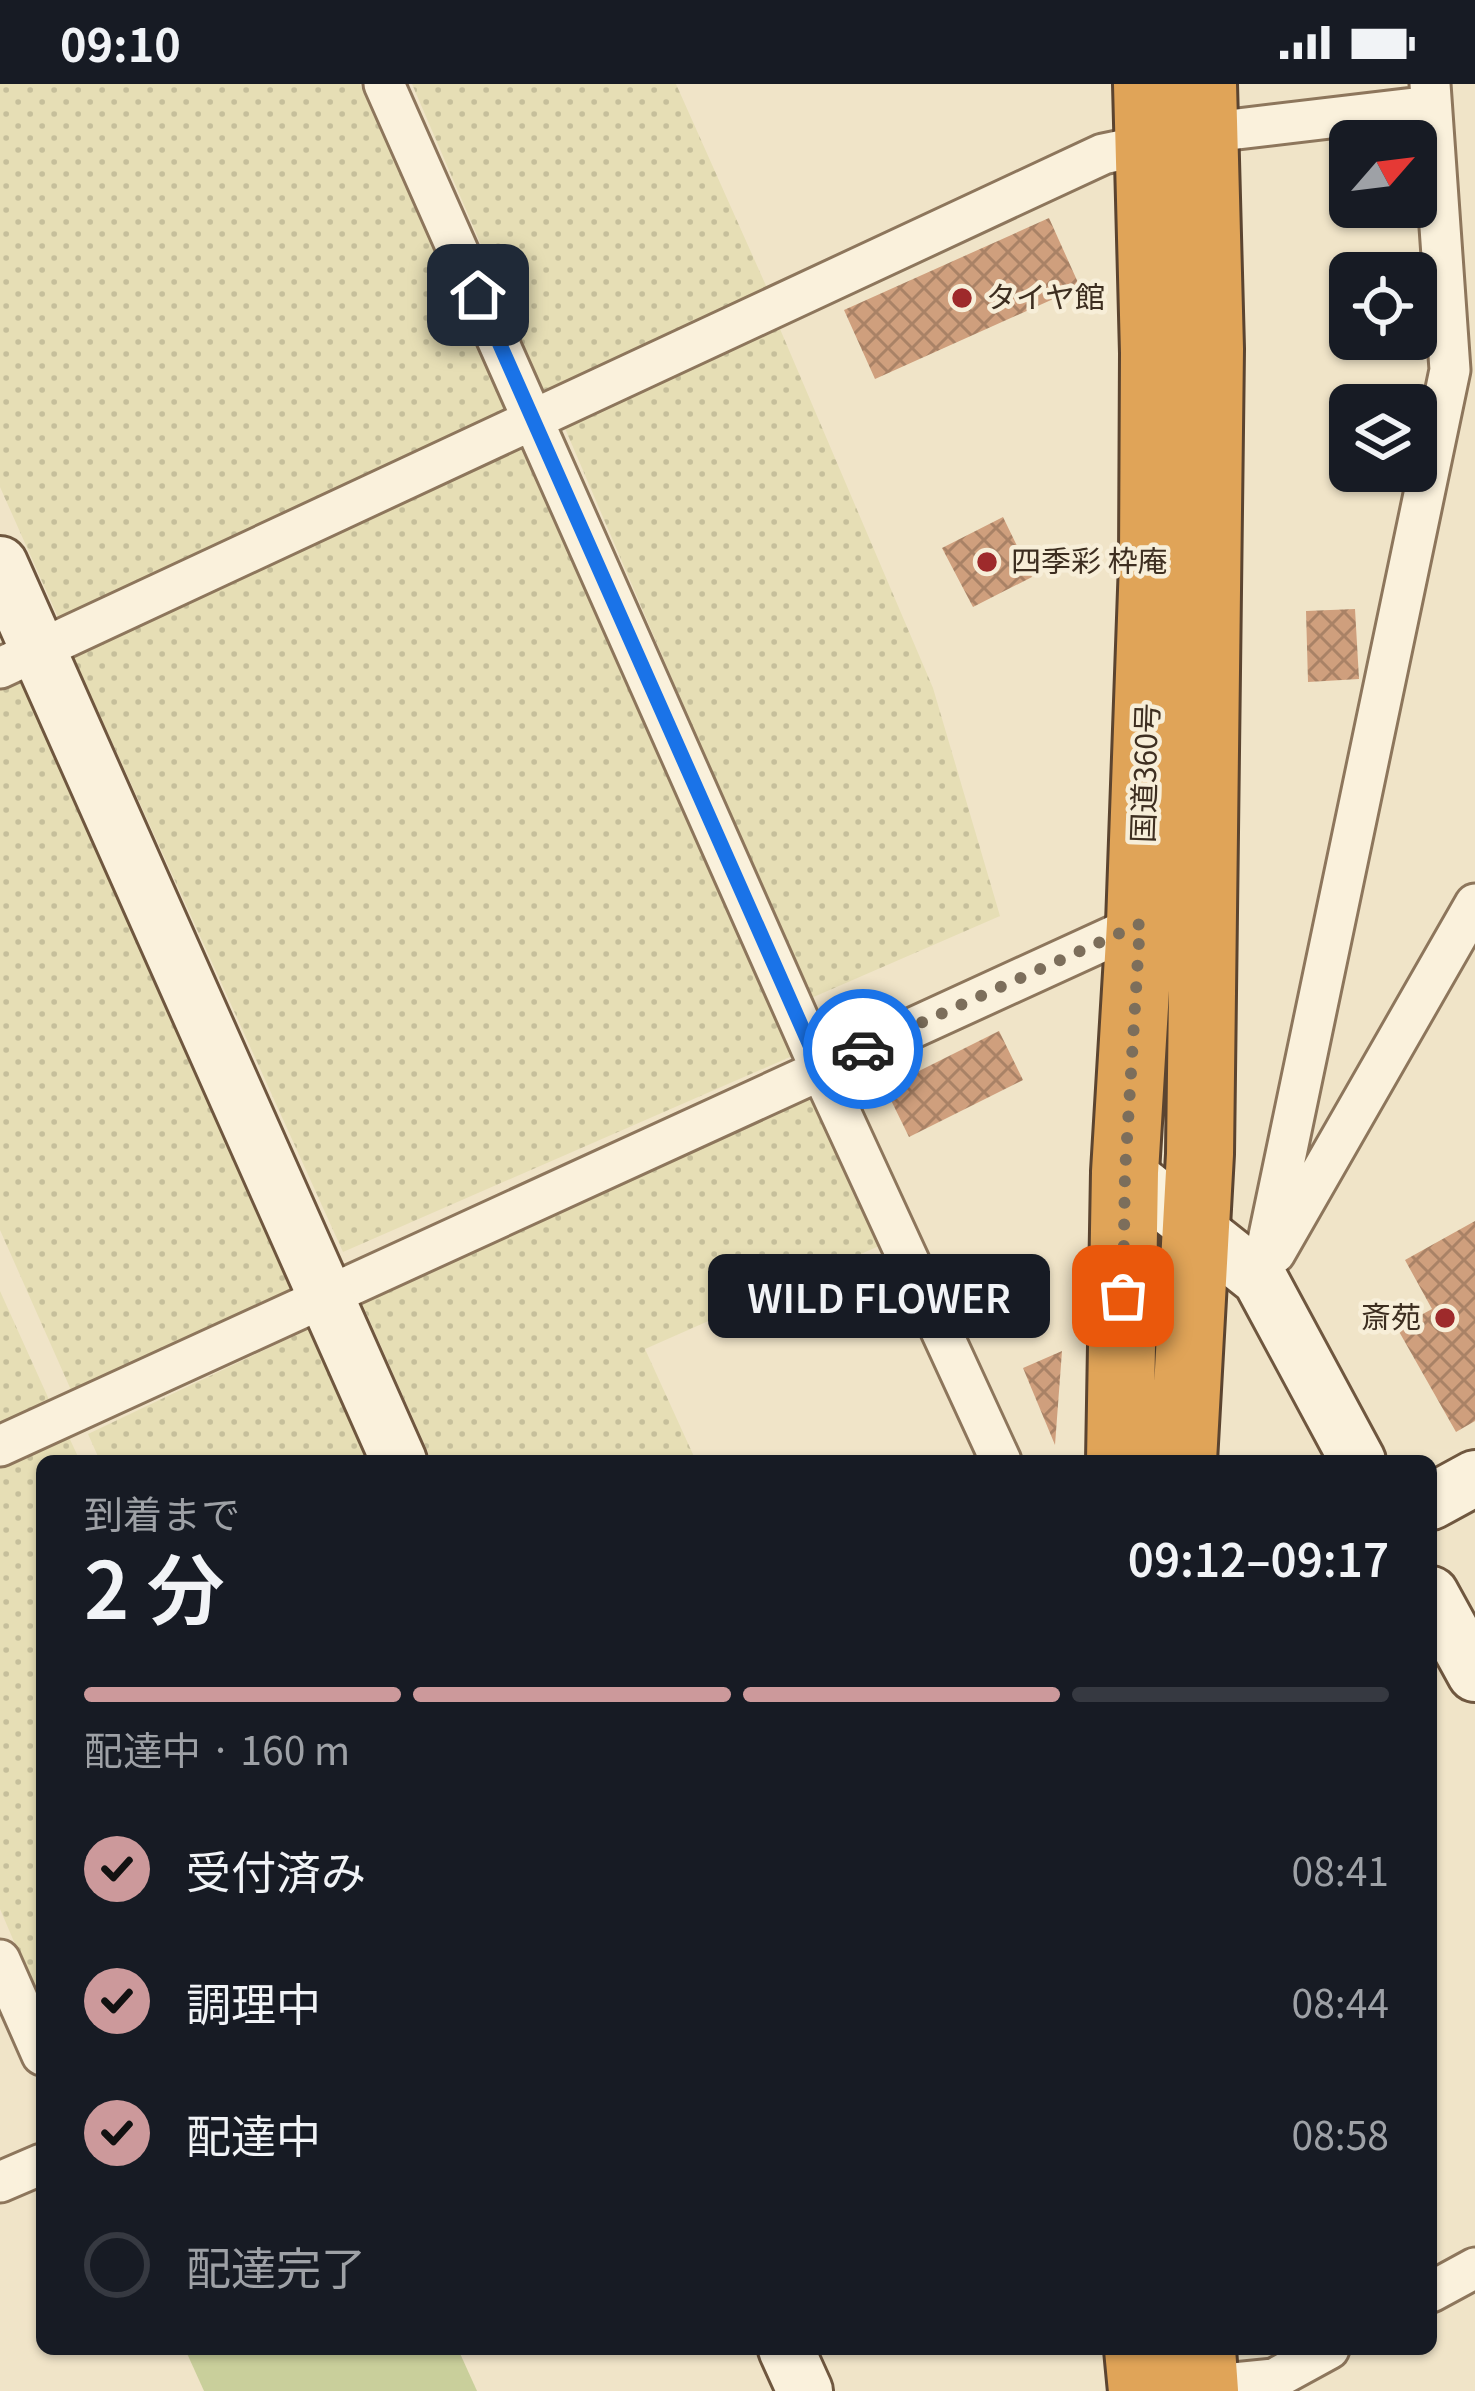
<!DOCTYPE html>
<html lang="ja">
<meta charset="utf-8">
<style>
body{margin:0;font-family:Georgia,"Noto Sans JP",serif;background:#242831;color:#f1f3f6;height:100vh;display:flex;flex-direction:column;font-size:45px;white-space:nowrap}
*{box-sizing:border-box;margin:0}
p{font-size:39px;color:#9ea1a6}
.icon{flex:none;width:66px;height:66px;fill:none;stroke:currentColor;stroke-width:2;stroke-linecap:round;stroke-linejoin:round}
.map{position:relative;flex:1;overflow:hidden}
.side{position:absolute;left:36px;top:1371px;width:1401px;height:900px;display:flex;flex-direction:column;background:#171b24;border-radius:18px;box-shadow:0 3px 9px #0004}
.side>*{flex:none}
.needle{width:78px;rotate:62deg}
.controls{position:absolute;left:1329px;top:36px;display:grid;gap:24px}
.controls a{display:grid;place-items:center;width:108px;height:108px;border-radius:18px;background:#171b24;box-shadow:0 3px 9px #0004;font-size:60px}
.pin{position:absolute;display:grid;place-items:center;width:102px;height:102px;color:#fff;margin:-51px;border-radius:24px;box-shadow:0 6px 18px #0006}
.courier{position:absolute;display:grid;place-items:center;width:120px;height:120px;margin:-60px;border:9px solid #1a73e8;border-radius:50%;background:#fff;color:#222;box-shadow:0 3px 15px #0007}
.bubble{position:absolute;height:84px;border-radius:18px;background:#171b24;box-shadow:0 3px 9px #0004;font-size:39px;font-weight:600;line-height:84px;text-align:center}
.head em{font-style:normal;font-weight:600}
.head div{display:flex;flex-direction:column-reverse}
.head{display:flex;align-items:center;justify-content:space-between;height:204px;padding:0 48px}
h1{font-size:78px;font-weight:600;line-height:90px}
.bar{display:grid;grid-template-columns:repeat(4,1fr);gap:18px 12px;align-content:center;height:144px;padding:0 48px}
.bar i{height:15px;border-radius:9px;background:#363941}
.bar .selected{background:#cc999b}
.bar p{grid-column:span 4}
ol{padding:0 48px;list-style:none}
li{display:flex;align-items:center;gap:36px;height:132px}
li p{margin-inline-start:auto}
li .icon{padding:12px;border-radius:50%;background:#cc999b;color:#111;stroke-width:4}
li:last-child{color:#9ea1a6}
li i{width:66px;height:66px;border:6px solid #363941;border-radius:50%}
.status{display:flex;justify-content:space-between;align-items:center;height:84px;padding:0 60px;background:#171b24;direction:ltr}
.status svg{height:33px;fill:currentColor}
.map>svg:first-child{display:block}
</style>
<div class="status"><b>09:10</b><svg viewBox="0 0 49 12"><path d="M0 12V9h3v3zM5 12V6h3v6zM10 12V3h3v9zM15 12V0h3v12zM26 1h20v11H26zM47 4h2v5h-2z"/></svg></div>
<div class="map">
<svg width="1475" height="2307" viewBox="0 0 1475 2307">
<defs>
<pattern id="farmland-dots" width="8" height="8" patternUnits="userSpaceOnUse" patternTransform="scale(3)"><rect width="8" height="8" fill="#e6deb5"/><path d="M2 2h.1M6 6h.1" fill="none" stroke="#c6bf9b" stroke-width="1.8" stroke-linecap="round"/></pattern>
<pattern id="building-cross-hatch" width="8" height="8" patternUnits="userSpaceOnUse" patternTransform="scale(3)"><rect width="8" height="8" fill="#cf9f7d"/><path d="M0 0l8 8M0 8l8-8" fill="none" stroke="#a98266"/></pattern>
</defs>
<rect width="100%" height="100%" fill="#f0e4c8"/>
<path fill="url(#farmland-dots)" d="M0 0H360L509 328 61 540 0 403Z
M412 0H676L767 204 546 312Z
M780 245 933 604 1000 832 809 915 564 342Z
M525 363 799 969 343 1168 71 567Z
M22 596 295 1203 71 1306 0 1146V605Z
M810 1009 879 1162 645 1265 696 1377H432L357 1208Z
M0 1207 51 1320 0 1342Z
M313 1243 372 1377H100L88 1350Z
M67 1349 80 1377H42V1923L0 1825V1380Z"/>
<path fill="#c9cf9b" d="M185 2265H458L477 2307H204Z"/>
<path fill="url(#building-cross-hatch)" d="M1049 134 1080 203 875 295 844 226Z
M1003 433 1032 493 973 523 942 464Z
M1355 525 1359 595 1308 598 1306 527Z
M999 947 1023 996 909 1053 885 1004Z
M1475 1137V1337L1456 1348 1397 1244 1432 1225 1405 1176Z
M1062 1267 1055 1361 1023 1284Z"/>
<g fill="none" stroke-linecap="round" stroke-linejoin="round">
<defs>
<path id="street" d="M384 0 820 984 1001 1377
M0 584 1103 70 1204 49 1431 22
M1275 1169 1475 820
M1260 1195 1450 286 1430 0
M0 1362 1153 834
M0 1876 42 1971
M0 2098 42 2080
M1431 2208 1475 2184
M1204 2302 1274 2295 1329 2265"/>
<path id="secondary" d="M0 480 399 1377
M1125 1088 1260 1195 1358 1377
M1431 1418 1475 1394
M1431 1510 1475 1590
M786 2265 805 2307"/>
<path id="highway" d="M1120 1377 1125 1088 1140 840 1153 479 1154 269 1147 0
M1183 1377 1200 1070 1210 265 1203 0
M1138 2265 1142 2307
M1202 2265 1205 2307"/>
</defs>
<use href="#street" stroke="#8d765c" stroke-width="45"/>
<use href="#secondary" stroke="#6f573f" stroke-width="60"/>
<use href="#highway" stroke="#5b4430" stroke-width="72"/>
<use href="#street" stroke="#faf1dc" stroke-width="39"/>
<use href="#secondary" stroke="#faf1dc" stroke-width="54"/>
<use href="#highway" stroke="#e0a458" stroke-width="66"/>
</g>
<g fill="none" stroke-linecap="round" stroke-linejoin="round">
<path stroke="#7c6e5b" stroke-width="12" stroke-dasharray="0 21.6" d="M863 965 1140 840 1125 1088 1123 1212"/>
<path stroke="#1a73e8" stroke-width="15" d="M478 211 820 984 863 965"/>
</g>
<g fill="#9e2a2b" stroke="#f7eed8" stroke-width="4.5">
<circle cx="962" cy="214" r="12"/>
<circle cx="987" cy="478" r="12"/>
<circle cx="1445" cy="1234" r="12"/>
</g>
<g text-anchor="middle" stroke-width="9" stroke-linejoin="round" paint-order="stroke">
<g font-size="30" fill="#3d2e20" stroke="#f7eed8" text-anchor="start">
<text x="986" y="224">タイヤ館</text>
<text x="1011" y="488">四季彩 枠庵</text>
<text x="1421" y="1244" text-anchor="end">斎苑</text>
</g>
<g font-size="30" fill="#3d2e20" stroke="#f7eed8">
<text transform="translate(1146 689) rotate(-88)" y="10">国道360号</text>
</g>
</g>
</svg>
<div class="controls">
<a><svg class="needle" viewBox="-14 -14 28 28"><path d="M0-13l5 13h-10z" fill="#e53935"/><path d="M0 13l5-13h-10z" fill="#9ea1a6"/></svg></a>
<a><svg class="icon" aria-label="locate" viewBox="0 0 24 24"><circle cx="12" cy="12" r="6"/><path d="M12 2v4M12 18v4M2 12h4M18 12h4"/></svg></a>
<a><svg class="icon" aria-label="layers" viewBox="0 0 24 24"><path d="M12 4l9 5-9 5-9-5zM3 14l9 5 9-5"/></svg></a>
</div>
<div class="pin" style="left:1123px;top:1212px;background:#ea580c"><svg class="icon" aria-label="bag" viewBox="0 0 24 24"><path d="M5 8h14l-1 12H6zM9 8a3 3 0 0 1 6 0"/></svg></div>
<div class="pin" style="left:478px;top:211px;background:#1f2937"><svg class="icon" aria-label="home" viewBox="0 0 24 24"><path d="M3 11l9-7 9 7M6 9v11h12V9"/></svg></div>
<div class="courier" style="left:863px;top:965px"><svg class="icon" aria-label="car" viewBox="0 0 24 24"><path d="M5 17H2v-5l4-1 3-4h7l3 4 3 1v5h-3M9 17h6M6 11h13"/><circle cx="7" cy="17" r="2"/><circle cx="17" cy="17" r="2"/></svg></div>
<div class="bubble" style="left:708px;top:1170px;width:342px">WILD FLOWER</div>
<section class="side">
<div class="head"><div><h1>2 分</h1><p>到着まで</p></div><em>09:12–09:17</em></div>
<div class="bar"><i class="selected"></i><i class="selected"></i><i class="selected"></i><i></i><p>配達中 · 160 m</p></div>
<ol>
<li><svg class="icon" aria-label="check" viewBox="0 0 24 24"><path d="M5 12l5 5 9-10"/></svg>受付済み<p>08:41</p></li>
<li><svg class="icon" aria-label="check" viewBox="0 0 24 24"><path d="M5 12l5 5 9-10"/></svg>調理中<p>08:44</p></li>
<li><svg class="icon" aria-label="check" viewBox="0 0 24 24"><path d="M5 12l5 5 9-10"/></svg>配達中<p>08:58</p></li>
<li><i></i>配達完了</li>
</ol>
</section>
</div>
